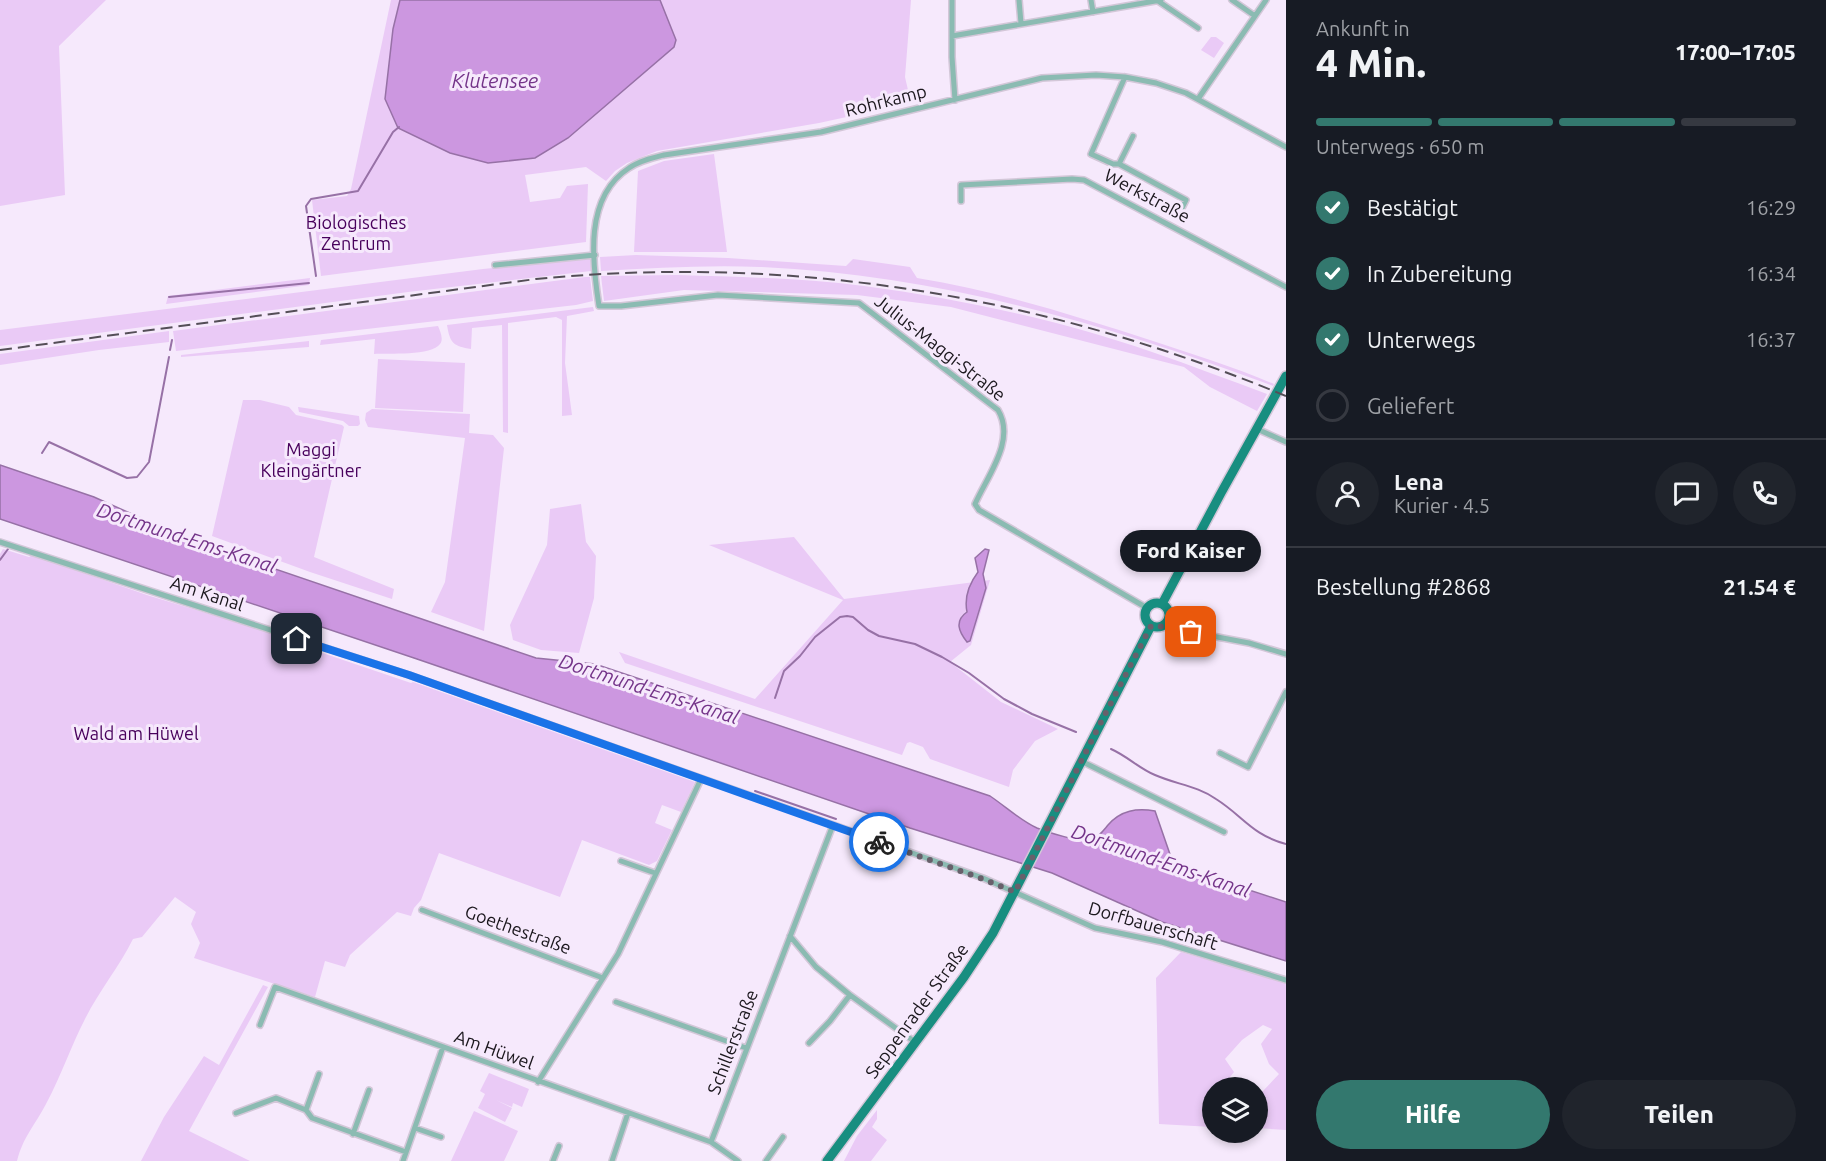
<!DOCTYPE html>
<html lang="de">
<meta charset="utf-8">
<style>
body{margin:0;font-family:Ubuntu,sans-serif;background:#20242c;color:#f1f3f6;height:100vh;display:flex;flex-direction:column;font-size:22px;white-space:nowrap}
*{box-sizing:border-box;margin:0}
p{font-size:20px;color:#9ea1a6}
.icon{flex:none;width:33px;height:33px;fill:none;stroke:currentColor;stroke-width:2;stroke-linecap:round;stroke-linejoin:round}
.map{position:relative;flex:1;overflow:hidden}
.drawer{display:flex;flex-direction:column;background:#171b24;width:540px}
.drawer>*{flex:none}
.controls{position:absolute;left:1202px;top:1077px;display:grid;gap:12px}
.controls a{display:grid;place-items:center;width:66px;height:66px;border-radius:50%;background:#171b24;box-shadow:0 3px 9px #0003;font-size:30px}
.pin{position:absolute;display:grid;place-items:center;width:51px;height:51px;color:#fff;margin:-26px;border-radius:12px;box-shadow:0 3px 9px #0006}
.courier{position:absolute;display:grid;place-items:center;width:60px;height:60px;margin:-30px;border:4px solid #1a73e8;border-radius:50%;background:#fff;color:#222;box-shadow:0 2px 8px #0007}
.bubble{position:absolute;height:42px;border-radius:21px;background:#171b24;box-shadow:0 3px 9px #0003;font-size:20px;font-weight:800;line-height:42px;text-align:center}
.head em{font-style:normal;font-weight:800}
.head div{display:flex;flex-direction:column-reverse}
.head{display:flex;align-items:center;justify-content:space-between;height:102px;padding:0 30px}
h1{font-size:39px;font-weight:800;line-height:45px}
.bar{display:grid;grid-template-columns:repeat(4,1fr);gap:9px 6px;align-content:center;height:72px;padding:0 30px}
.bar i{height:8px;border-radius:4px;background:#363941}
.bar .selected{background:#33786e}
.bar p{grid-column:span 4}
.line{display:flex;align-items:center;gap:15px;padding:0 30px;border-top:2px solid #363941}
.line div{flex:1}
.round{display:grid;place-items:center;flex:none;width:63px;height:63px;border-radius:32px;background:#20242c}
ol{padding:0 30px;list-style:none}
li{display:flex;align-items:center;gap:18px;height:66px}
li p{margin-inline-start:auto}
li .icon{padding:6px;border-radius:50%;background:#33786e;color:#fff;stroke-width:4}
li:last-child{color:#9ea1a6}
li i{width:33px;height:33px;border:3px solid #363941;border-radius:50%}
.primary-button{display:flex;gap:12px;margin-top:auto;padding:12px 30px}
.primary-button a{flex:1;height:69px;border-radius:36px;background:#33786e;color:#fff;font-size:24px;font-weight:800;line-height:69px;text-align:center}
.primary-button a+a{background:#20242c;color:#f1f3f6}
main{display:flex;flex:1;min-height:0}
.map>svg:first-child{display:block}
</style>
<main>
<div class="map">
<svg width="1286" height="1161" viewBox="0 0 1286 1161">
<rect width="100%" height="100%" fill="#f6e9fc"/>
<path fill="#eacaf6" d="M0 0H106L59 46 65 195 0 206Z
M391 0H400L393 29 626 87 674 47 660 0H911L905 77 911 103 819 123 657 151 627 163 615 171 606 181 586 167 525 175 530 202 560 198 567 186 588 184 586 242 321 276 312 200 347 196 351 189Z
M1211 37H1216L1224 43 1214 58 1201 50Z
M714 154 727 252H634L638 171 664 161Z
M636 255 728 258 846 266 853 259 910 267 917 278C998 291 1076 316 1153 341 1194 355 1235 367 1274 384L1273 386C1108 324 937 275 760 267 707 265 654 268 601 271L600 257Z
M590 258 591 271 408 292 0 346V330L483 269Z
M678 275C740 277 803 278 864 286 961 299 1059 320 1152 352 1190 365 1229 380 1267 394L1257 411 1210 387 1184 367 951 307 857 295 684 290 604 301 601 276Z
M585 277H590L593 301 576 305 176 351 173 331Z
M310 278 309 285 166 304 168 296Z
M593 307 594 311 567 316 565 363 572 415 562 416V320L556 317 508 323V433L503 432 502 325 472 328 471 349C454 346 450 344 447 325Z
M438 326C440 331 444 339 440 344 432 356 388 353 374 354L375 339 320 345 321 340Z
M169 331V342L99 350 0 365V354Z
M309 341V347L181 357V355Z
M378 359 465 363 463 412 375 408Z
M243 400H260L289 407 296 415 342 425 344 427 314 557 394 589 392 599 310 572 212 536Z
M298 407 359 416 360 424 358 426H349L343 421 299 412Z
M372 409 470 414 469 433 493 435 504 448 484 631 431 612 445 582 465 438 368 427 365 420 366 413Z
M581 504 586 542 596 556 594 598 579 653 541 650 513 640 510 625 547 545 550 509Z
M794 537 844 599 990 580 971 645 950 662 1001 702 1058 729 1035 741 1013 770 1009 787 930 759 923 747 910 742 907 743 902 755 625 663 619 652 755 699 843 600 709 545Z
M3 549 29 557 32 555 147 595 272 633 299 645 411 683 413 682 695 782 681 812 662 805 655 823 672 830 657 861 649 865 582 840 560 897 439 853 421 900 414 908 411 916 397 912 350 955 345 967 325 961 315 997 194 958 200 943 191 924 196 912 175 897 142 937 133 939C119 967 99 991 85 1019 71 1046 61 1076 46 1104 35 1125 23 1137 17 1161H0V554Z
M1181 952 1286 983V1130L1257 1128V1093L1263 1091 1279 1074 1269 1064 1261 1044 1272 1029 1263 1025 1242 1040 1225 1059 1234 1072 1226 1082 1231 1087 1212 1088V1127L1159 1124 1156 978Z
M263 985 268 987 189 1131 250 1161H141L164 1117 204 1056 219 1065Z
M489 1073 529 1089 522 1107 513 1103 512 1107 496 1100 512 1108 505 1122 478 1108 485 1094 480 1091Z
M877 1110V1119L872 1127 887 1140 871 1161H844L857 1136Z
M474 1111 518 1131 504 1161H451Z"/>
<path fill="#cc97e0" stroke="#9771a6" stroke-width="1.5" d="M400 0H660L676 40 674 47 568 138 535 158 488 163 450 153 398 128 385 99 393 29Z
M0 465 94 497 190 540 536 658 595 664 990 796C1005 806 1021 821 1037 828 1047 832 1081 843 1091 840 1099 837 1103 831 1108 825 1121 810 1137 808 1155 811L1172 860 1179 867 1286 902V961L1162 922 1052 873 910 828 417 659 0 519Z
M985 549 989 550 983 574 986 588 970 641 967 642C959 632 954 621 967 612 964 597 969 584 978 572L975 558Z"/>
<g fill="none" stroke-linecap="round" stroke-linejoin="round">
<path stroke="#9771a6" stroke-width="2" d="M316 276 306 206 311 199 358 191 393 132 399 127
M169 297 309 283
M170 350 172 340
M42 453 49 442 127 478 137 477 149 462 169 357
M0 560 8 549
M775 698 784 671 800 656 815 637 840 617 847 616 853 617 868 630 879 636 915 644 942 657 969 673 1004 699 1032 714 1076 732
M1111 749C1127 756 1140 769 1155 775 1175 784 1198 786 1216 799 1243 816 1252 835 1286 844
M755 791 836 819"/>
<defs>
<path id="minor" d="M952 0V57L955 100
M1019 0 1021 23
M1091 0 1093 12
M1232 0 1255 16
M1158 1 1198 28
M952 36 1161 0
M1125 77 1091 154 1113 164H1119L1133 136
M1198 99 1266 0
M1119 164 1186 200 1179 214
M961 201V185L1072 179 1084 180 1286 287
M495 265 595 255
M1257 429 1286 442
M0 542 409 675 983 878 1095 928 1162 942 1286 980
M1147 608 979 510 975 504C988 475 1016 440 998 410L859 303 718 295 621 306H599C592 261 584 197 629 168 639 161 652 158 664 155L821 132 1042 78 1096 75 1125 77 1156 83 1186 93 1286 147
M1168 621 1191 632 1249 643 1286 654
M1220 753 1248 767 1286 692
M1081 761 1224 832
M621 861 655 873
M422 910 603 978
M790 936 816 967 850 995 915 1042
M616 1002 746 1048
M260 1025 275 987 711 1142 738 1161
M809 1043 830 1021 850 995
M319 1074 306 1110 312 1118 406 1152
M538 1082 618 954 701 779
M236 1113 276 1098 306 1110
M415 1128 441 1137
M353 1134 369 1090
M711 1142 833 825
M403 1161 443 1047
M553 1161 559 1146
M612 1161 628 1113
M766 1161 783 1137"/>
<path id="primary" d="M1145 615a12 12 0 1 1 24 0a12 12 0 1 1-24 0Z
M1162 604 1221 493 1286 376
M827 1161 964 977 993 933 1151 626"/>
</defs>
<use href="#minor" stroke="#d3c7d8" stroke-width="8"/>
<use href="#primary" stroke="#d3c7d8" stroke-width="12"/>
<use href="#minor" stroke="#8bbbb2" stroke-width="5"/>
<use href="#primary" stroke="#188e80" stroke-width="9"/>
<path stroke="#544e57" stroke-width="2" stroke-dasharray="12 6" stroke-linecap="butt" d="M0 350 536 279C796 254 1045 296 1286 396"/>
</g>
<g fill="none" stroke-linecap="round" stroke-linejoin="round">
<path stroke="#68606b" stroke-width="6" stroke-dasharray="0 10.8" d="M879 842 983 879 1015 892 1100 724 1151 626 1160 627 1168 621 1191 632"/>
<path stroke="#1a73e8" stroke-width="8" d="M297 639 409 675 879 842"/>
</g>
<g text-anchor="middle" stroke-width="6" stroke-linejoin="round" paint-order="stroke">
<g font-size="18" fill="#1b171d" stroke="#f6e9fc">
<text transform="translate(886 101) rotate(-14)" y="6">Rohrkamp</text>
<text transform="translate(1147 196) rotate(28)" y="6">Werkstraße</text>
<text transform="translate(940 348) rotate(38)" y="6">Julius-Maggi-Straße</text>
<text transform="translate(207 594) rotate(18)" y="6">Am Kanal</text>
<text transform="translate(1153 926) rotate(16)" y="6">Dorfbauerschaft</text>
<text transform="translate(518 930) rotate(20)" y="6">Goethestraße</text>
<text transform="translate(917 1011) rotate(-54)" y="6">Seppenrader Straße</text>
<text transform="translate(733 1042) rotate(-69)" y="6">Schillerstraße</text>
<text transform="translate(494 1050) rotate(20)" y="6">Am Hüwel</text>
</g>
<g font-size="18" fill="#48005c" stroke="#f6e9fc">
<text x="356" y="229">Biologisches<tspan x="356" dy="21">Zentrum</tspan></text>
<text x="311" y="456">Maggi<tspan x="311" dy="21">Kleingärtner</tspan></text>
<text x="136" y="740">Wald am Hüwel</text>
</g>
<g font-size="20" font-style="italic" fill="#743489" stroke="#f6e9fc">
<text x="495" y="88">Klutensee</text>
<text transform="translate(187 538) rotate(18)" y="7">Dortmund-Ems-Kanal</text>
<text transform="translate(649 689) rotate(18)" y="7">Dortmund-Ems-Kanal</text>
<text transform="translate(1161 861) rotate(19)" y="7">Dortmund-Ems-Kanal</text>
</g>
</g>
</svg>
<div class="controls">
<a><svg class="icon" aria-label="layers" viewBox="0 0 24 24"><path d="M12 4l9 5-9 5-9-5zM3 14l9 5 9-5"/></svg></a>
</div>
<div class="pin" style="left:1191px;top:632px;background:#ea580c"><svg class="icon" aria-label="bag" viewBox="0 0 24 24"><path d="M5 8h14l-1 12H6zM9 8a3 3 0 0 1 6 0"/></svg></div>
<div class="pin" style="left:297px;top:639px;background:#1f2937"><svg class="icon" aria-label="home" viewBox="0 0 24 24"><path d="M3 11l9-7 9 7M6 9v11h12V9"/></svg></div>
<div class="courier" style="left:879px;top:842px"><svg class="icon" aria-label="bike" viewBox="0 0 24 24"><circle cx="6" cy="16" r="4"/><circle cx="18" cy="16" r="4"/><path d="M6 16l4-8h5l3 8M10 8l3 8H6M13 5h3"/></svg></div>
<div class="bubble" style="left:1120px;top:530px;width:141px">Ford Kaiser</div>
</div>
<section class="drawer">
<div class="head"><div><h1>4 Min.</h1><p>Ankunft in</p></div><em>17:00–17:05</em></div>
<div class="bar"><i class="selected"></i><i class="selected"></i><i class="selected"></i><i></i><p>Unterwegs · 650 m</p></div>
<ol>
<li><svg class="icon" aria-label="check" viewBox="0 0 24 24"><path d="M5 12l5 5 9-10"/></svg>Bestätigt<p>16:29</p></li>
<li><svg class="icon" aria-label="check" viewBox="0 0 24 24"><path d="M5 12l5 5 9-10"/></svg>In Zubereitung<p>16:34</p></li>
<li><svg class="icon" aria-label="check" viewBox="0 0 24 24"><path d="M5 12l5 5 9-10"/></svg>Unterwegs<p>16:37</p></li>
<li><i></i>Geliefert</li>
</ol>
<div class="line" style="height:108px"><a class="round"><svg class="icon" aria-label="person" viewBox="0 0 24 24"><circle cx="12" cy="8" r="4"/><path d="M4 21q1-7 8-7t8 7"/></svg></a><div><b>Lena</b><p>Kurier · 4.5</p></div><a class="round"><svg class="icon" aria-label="chat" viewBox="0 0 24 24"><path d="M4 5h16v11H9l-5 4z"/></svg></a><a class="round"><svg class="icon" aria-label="phone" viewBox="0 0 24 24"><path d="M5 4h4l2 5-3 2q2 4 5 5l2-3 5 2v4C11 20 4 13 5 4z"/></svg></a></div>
<div class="line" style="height:78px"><div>Bestellung #2868</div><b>21.54 €</b></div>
<div class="primary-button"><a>Hilfe</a><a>Teilen</a></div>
</section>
</main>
